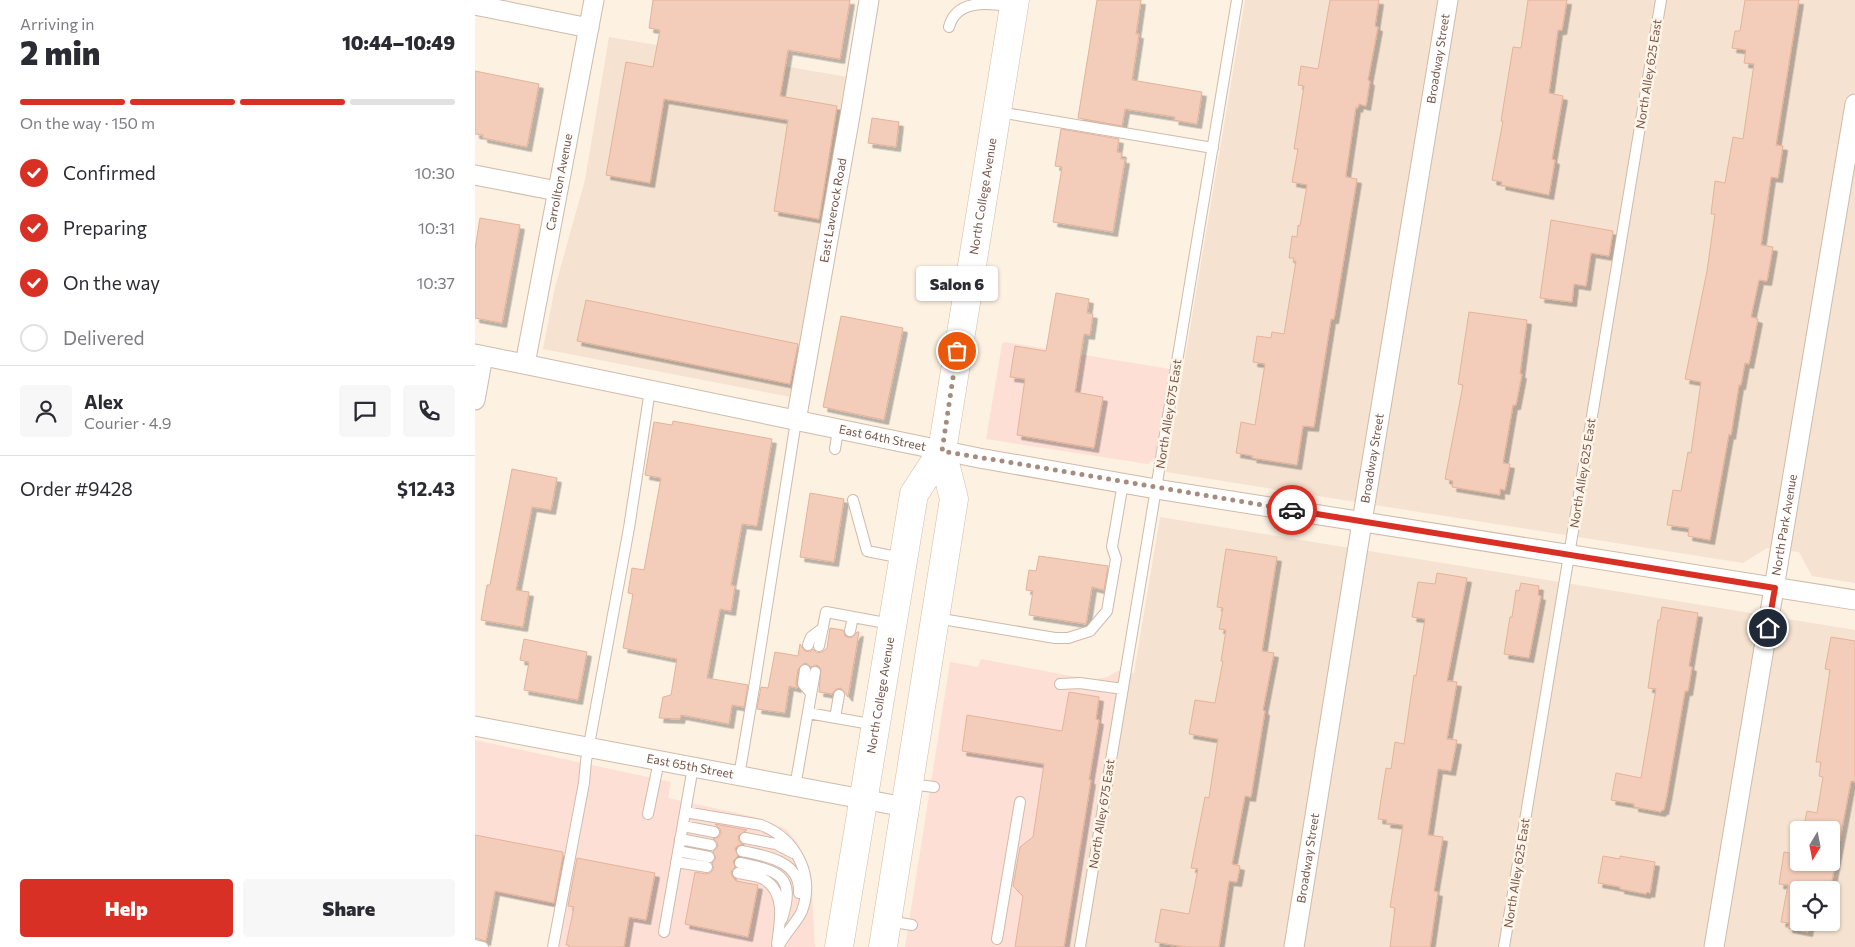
<!DOCTYPE html>
<meta charset="utf-8">
<style>
body{margin:0;font-family:Commissioner,sans-serif;background:#f7f7f7;color:#2b2b33;height:100vh;display:flex;flex-direction:column;font-size:19px;white-space:nowrap}
*{box-sizing:border-box;margin:0}
p{font-size:16px;color:#7c7c81}
.icon{flex:none;width:28px;height:28px;fill:none;stroke:currentColor;stroke-width:2;stroke-linecap:round;stroke-linejoin:round}
.map{position:relative;flex:1;overflow:hidden}
.drawer{display:flex;flex-direction:column;background:#fff;width:475px}
.drawer>*{flex:none}
.needle{width:32px;rotate:190deg}
.tools{position:absolute;left:1315px;top:821px;display:grid;gap:10px}
.tools a{display:grid;place-items:center;width:50px;height:50px;border-radius:5px;background:#fff;box-shadow:0 1px 4px #0004;font-size:25px}
.pin{position:absolute;display:grid;place-items:center;width:42px;height:42px;color:#fff;margin:-21px;border:2px solid #fff;border-radius:50%;box-shadow:0 1px 5px #0007}
.courier{position:absolute;display:grid;place-items:center;width:50px;height:50px;margin:-25px;border:4px solid #d93025;border-radius:50%;background:#fff;color:#222;box-shadow:0 1px 6px #0007}
.bubble{position:absolute;height:35px;border-radius:5px;background:#fff;box-shadow:0 1px 4px #0004;font-size:16px;font-weight:800;line-height:35px;text-align:center}
.head em{font-style:normal;font-weight:800}
.head div{display:flex;flex-direction:column-reverse}
.head{display:flex;align-items:center;justify-content:space-between;height:85px;padding:0 20px}
h1{font-size:32px;font-weight:800;line-height:38px}
.bar{display:grid;grid-template-columns:repeat(4,1fr);gap:8px 5px;align-content:center;height:60px;padding:0 20px}
.bar i{height:6px;border-radius:4px;background:#e1e1e2}
.bar .on{background:#d93025}
.bar p{grid-column:span 4}
.line{display:flex;align-items:center;gap:12px;padding:0 20px;border-top:1px solid #e1e1e2}
.line div{flex:1}
.round{display:grid;place-items:center;flex:none;width:52px;height:52px;border-radius:5px;background:#f7f7f7}
ol{padding:0 20px;list-style:none}
li{display:flex;align-items:center;gap:15px;height:55px}
li p{margin-inline-start:auto}
li .icon{padding:5px;border-radius:50%;background:#d93025;color:#fff;stroke-width:4}
li:last-child{color:#7c7c81}
li i{width:28px;height:28px;border:2px solid #e1e1e2;border-radius:50%}
.action{display:flex;gap:10px;margin-top:auto;padding:10px 20px}
.action a{flex:1;height:58px;border-radius:5px;background:#d93025;color:#fff;font-size:20px;font-weight:800;line-height:58px;text-align:center}
.action a+a{background:#f7f7f7;color:#2b2b33}
main{display:flex;flex:1;min-height:0}
.map>svg:first-child{display:block}
</style>
<main>
<section class="drawer">
<div class="head"><div><h1>2 min</h1><p>Arriving in</p></div><em>10:44–10:49</em></div>
<div class="bar"><i class="on"></i><i class="on"></i><i class="on"></i><i></i><p>On the way · 150 m</p></div>
<ol>
<li><svg class="icon" aria-label="check" viewBox="0 0 24 24"><path d="M5 12l5 5 9-10"/></svg>Confirmed<p>10:30</p></li>
<li><svg class="icon" aria-label="check" viewBox="0 0 24 24"><path d="M5 12l5 5 9-10"/></svg>Preparing<p>10:31</p></li>
<li><svg class="icon" aria-label="check" viewBox="0 0 24 24"><path d="M5 12l5 5 9-10"/></svg>On the way<p>10:37</p></li>
<li><i></i>Delivered</li>
</ol>
<div class="line" style="height:90px"><a class="round"><svg class="icon" aria-label="person" viewBox="0 0 24 24"><circle cx="12" cy="8" r="4"/><path d="M4 21q1-7 8-7t8 7"/></svg></a><div><b>Alex</b><p>Courier · 4.9</p></div><a class="round"><svg class="icon" aria-label="chat" viewBox="0 0 24 24"><path d="M4 5h16v11H9l-5 4z"/></svg></a><a class="round"><svg class="icon" aria-label="phone" viewBox="0 0 24 24"><path d="M5 4h4l2 5-3 2q2 4 5 5l2-3 5 2v4C11 20 4 13 5 4z"/></svg></a></div>
<div class="line" style="height:65px"><div>Order #9428</div><b>$12.43</b></div>
<div class="action"><a>Help</a><a>Share</a></div>
</section>
<div class="map">
<svg width="1380" height="947" viewBox="0 0 1380 947">
<defs>
<filter id="shadow"><feDropShadow dx="4.5" dy="4.5" stdDeviation="0" flood-color="#0004"/></filter>
</defs>
<rect width="100%" height="100%" fill="#fdf1e2"/>
<path fill="#f5e2d0" fill-rule="evenodd" d="M770 0H1380V583L1337 576 1324 552 1292 548 1268 563 691 472Z
M134 37 373 77 329 333 316 397 68 349 80 287 110 180Z
M685 517 1380 630V947H595L643 671 659 673ZM1324 830H1356V862H1324ZM1324 890H1356V922H1324Z"/>
<path fill="#fedfd5" d="M530 342 695 369 681 457 673 464 511 439 527 344Z
M506 659 617 680 632 677 643 671 595 947H430L475 662 503 667Z
M0 740 196 782 193 798 280 817 311 829 324 845 336 874 340 947H84L91 909 0 890Z"/>
<path fill="#f3cdb9" stroke="#e6b299" filter="url(#shadow)" d="M178 0H375L365 59 313 50 305 96 362 106 344 219 299 211 313 120 189 99 175 183 131 175 151 62 178 67 185 30 174 28Z
M622 0H666L661 34H664L657 80 727 92 722 124 699 120 700 117 650 109 647 126 603 118Z
M855 0H904L900 26 903 27 893 80 895 81 891 106 884 104 883 108 881 107 871 174V177L882 179 859 319H856L839 427 828 426 822 465 777 458 778 456 761 453 766 422 780 425 790 364 778 362 782 336 796 338 797 332 809 334 821 261H818L819 258H814L817 236 822 237 823 225 825 226 832 185 817 182 823 149H819L829 86 823 85 826 66 843 69Z
M1053 0H1092L1087 30H1083L1074 93 1088 96 1077 159 1080 160 1074 195 1026 185 1027 182 1017 180 1028 121H1026L1038 47 1046 48Z
M1270 0H1324L1301 145 1308 146 1303 178 1296 177 1286 245 1298 247 1292 281 1284 280 1276 317 1283 319 1274 364 1270 363 1266 385H1264L1256 435 1254 434 1235 540 1213 536 1214 528 1192 525 1198 490 1206 491 1213 452 1216 453 1226 382 1210 379 1232 271 1240 214H1236L1240 181 1250 183 1258 137 1268 139 1279 64 1269 63 1271 50 1257 48 1260 31H1265Z
M0 71 64 84 52 147 8 138V135L0 134Z
M397 118 424 122 421 147 393 143Z
M586 129 644 139 642 152 647 153 646 159H650L638 232 578 222 587 167 580 166Z
M5 218 45 225 27 323 0 318V249Z
M1076 220 1138 231 1134 256 1116 253 1111 286 1099 284 1097 302 1065 298Z
M581 293 614 299 612 313 618 314 615 335 609 334 600 392 628 397 619 448 542 435 550 379 535 377 540 346 571 351Z
M111 300 323 344 315 384 102 341Z
M994 312 1052 320 1045 374H1047L1041 405H1038L1028 463 1035 464 1030 490 1025 489V495L977 487 978 481 970 479 988 385 983 384Z
M366 316 428 328 409 420 348 407Z
M198 421 297 439 282 526 267 524 256 585 260 586 256 611 245 609 232 678 273 685 269 707 257 705 254 724 206 715 205 719 184 718 188 697 196 695 202 659 148 648 158 594 153 593 157 568 169 570 186 478 170 475 179 422 197 425Z
M37 469 82 478 76 510 57 507 41 590 54 592 48 627 6 620 12 585H15Z
M335 493 369 499 359 562 325 557Z
M751 549 802 557 787 651 799 653 788 710 790 711 776 797 770 796 757 864 765 866 762 882 754 881 744 947H710L680 942 686 909 714 914 723 869 716 868 730 797 734 798 743 739 714 734 720 700 740 703 748 661H746L751 630 744 629 748 608 742 607Z
M564 556 633 566 629 590 617 587 611 624 554 615 558 591 551 590 554 570 561 571Z
M962 573 992 578 972 681 982 682 972 739 982 740 976 771 963 769 953 835 968 837 959 891 963 892 955 947H915L920 908 915 907 928 825 911 823 912 820 903 819 911 768 916 769 920 742 929 744 939 675 941 676 950 619 937 617 943 582 960 584Z
M1046 583 1064 586 1063 595 1066 596 1054 658 1029 654 1035 617H1037L1041 590 1044 591Z
M1187 607 1223 613 1214 666 1217 667 1213 691H1210L1192 796 1189 810H1187L1186 812 1159 807V804L1136 800 1141 773 1166 778 1181 689 1173 688 1183 620H1185Z
M355 628 368 630 370 636 374 638 378 637 382 632H384L373 697 366 688 361 689 357 694 344 692 346 669 342 665 336 667 331 663 328 664 323 669 321 683 322 688 314 686 310 713 282 709 286 687 293 688 300 652 323 656 325 644 330 651 335 652 338 649 342 653 347 652 352 648Z
M1356 637 1380 641V782L1376 781 1356 886 1342 884 1341 890H1324V922H1335L1333 932 1313 928 1314 923 1306 922 1313 885 1304 884 1309 852 1324 855V862H1356V830H1328L1332 811 1342 813 1348 777 1344 776 1346 762H1341L1355 670 1350 669Z
M49 639 112 652 103 700 49 690 54 662 45 660Z
M594 692 624 697 621 719 624 720 614 780H616L589 947H540L548 896 538 886 545 847 558 837 569 764 487 751 492 715 587 731Z
M240 824 272 830 263 836 264 841 268 844 262 846 260 849 263 856 258 861 260 867 256 872 257 876 261 881 283 885 273 937 210 924 220 872 230 874 235 873 239 869 237 863 241 858 238 852 243 846 242 842 238 839 244 837 246 833 245 829Z
M0 835 88 852V855L79 903 20 891 11 941 0 938Z
M1128 856 1145 859V856L1180 862 1175 893 1172 892 1171 894 1145 889V887L1123 883Z
M102 858 180 873 171 920 154 917 149 947H94V945H91L99 907 93 906Z"/>
<g fill="none" stroke-linecap="round" stroke-linejoin="round">
<defs>
<path id="service" d="M474 27C481 0 511 2 538 7
M524 112 738 148
M360 449 363 430
M378 500 392 551 427 558
M461 618 580 638H593L615 631 632 611 641 559 637 547 648 483
M375 631 378 617
M333 645 336 637 348 628
M344 646 351 612 416 624
M330 670 328 684 336 693
M585 684 605 683 648 689
M333 713 401 725
M360 718 364 695
M264 776 280 682 321 421
M435 784 459 787
M320 787 340 672
M210 812 286 825C321 839 340 875 327 911 322 922 309 935 303 947
M173 814 184 761
M208 826 239 832
M270 838 301 844 318 853
M205 839 236 845
M203 851 234 857
M267 851C291 856 326 861 324 893
M201 862 232 867
M265 863C304 871 321 875 307 919
M263 873C271 875 283 875 290 880 311 893 305 923 302 944
M413 921 437 925
M189 932 218 767
M522 939 545 802
M0 945 8 947
M78 947 109 783 111 761 154 528 175 390
M605 947 762 0
M1029 947 1186 0"/>
<g id="minor">
<path d="M0 5 114 28"/>
<path d="M0 175 82 191"/>
<path id="s1" d="M0 354 504 458 681 489 1380 600"/>
<path id="s2" d="M50 364 119 0"/>
<path d="M0 400 8 356"/>
<path id="s3" d="M321 421 376 110 394 0"/>
<path id="s4" d="M0 726 430 807"/>
<path id="s5" d="M819 947 887 522 973 0"/>
<path id="s6" d="M1239 947 1380 104"/>
</g>
<g id="secondary">
<path id="s7" d="M364 947 439 494 467 451"/>
<path id="s8" d="M408 947 479 499 467 451 540 0"/>
</g>
</defs>
<use href="#service" stroke="#d0baab" stroke-width="12"/>
<use href="#minor" stroke="#d0baab" stroke-width="21"/>
<use href="#secondary" stroke="#d4b9a8" stroke-width="29"/>
<use href="#service" stroke="#fff" stroke-width="10"/>
<use href="#minor" stroke="#fff" stroke-width="19"/>
<use href="#secondary" stroke="#fff" stroke-width="28"/>
</g>
<g fill="none" stroke-linecap="round" stroke-linejoin="round">
<path stroke="#a58c7e" stroke-width="5" stroke-dasharray="0 9" d="M482 351 467 451 817 510"/>
<path stroke="#d93025" stroke-width="6" d="M817 510 1300 588 1293 628"/>
</g>
<g text-anchor="middle" stroke-width="5" stroke-linejoin="round" paint-order="stroke">
<g font-size="12" fill="#755548" stroke="#fff5e9">
<text dy="4" stroke="none"><textPath href="#s5" startOffset="900">Broadway Street</textPath></text>
<text transform="translate(1174 74) rotate(-81)" y="4">North Alley 625 East</text>
<text dy="4" stroke="none"><textPath href="#s2" startOffset="185">Carrollton Avenue</textPath></text>
<text dy="4" stroke="none"><textPath href="#s8" startOffset="761">North College Avenue</textPath></text>
<text dy="4" stroke="none"><textPath href="#s3" startOffset="214">East Laverock Road</textPath></text>
<text transform="translate(694 414) rotate(-81)" y="4">North Alley 675 East</text>
<text dy="4" stroke="none"><textPath href="#s1" startOffset="416">East 64th Street</textPath></text>
<text dy="4" stroke="none"><textPath href="#s5" startOffset="495">Broadway Street</textPath></text>
<text transform="translate(1108 473) rotate(-81)" y="4">North Alley 625 East</text>
<text dy="4" stroke="none"><textPath href="#s6" startOffset="428">North Park Avenue</textPath></text>
<text dy="4" stroke="none"><textPath href="#s7" startOffset="255">North College Avenue</textPath></text>
<text dy="4" stroke="none"><textPath href="#s4" startOffset="219">East 65th Street</textPath></text>
<text transform="translate(627 814) rotate(-81)" y="4">North Alley 675 East</text>
<text dy="4" stroke="none"><textPath href="#s5" startOffset="90">Broadway Street</textPath></text>
<text transform="translate(1042 873) rotate(-81)" y="4">North Alley 625 East</text>
</g>
</g>
</svg>
<div class="tools">
<a><svg class="needle" viewBox="-14 -14 28 28"><path d="M0-13l5 13h-10z" fill="#e53935"/><path d="M0 13l5-13h-10z" fill="#7c7c81"/></svg></a>
<a><svg class="icon" aria-label="locate" viewBox="0 0 24 24"><circle cx="12" cy="12" r="6"/><path d="M12 2v4M12 18v4M2 12h4M18 12h4"/></svg></a>
</div>
<div class="pin" style="left:482px;top:351px;background:#ea580c"><svg class="icon" aria-label="bag" viewBox="0 0 24 24"><path d="M5 8h14l-1 12H6zM9 8a3 3 0 0 1 6 0"/></svg></div>
<div class="pin" style="left:1293px;top:628px;background:#1f2937"><svg class="icon" aria-label="home" viewBox="0 0 24 24"><path d="M3 11l9-7 9 7M6 9v11h12V9"/></svg></div>
<div class="courier" style="left:817px;top:510px"><svg class="icon" aria-label="car" viewBox="0 0 24 24"><path d="M5 17H2v-5l4-1 3-4h7l3 4 3 1v5h-3M9 17h6M6 11h13"/><circle cx="7" cy="17" r="2"/><circle cx="17" cy="17" r="2"/></svg></div>
<div class="bubble" style="left:441px;top:266px;width:82px">Salon 6</div>
</div>
</main>
